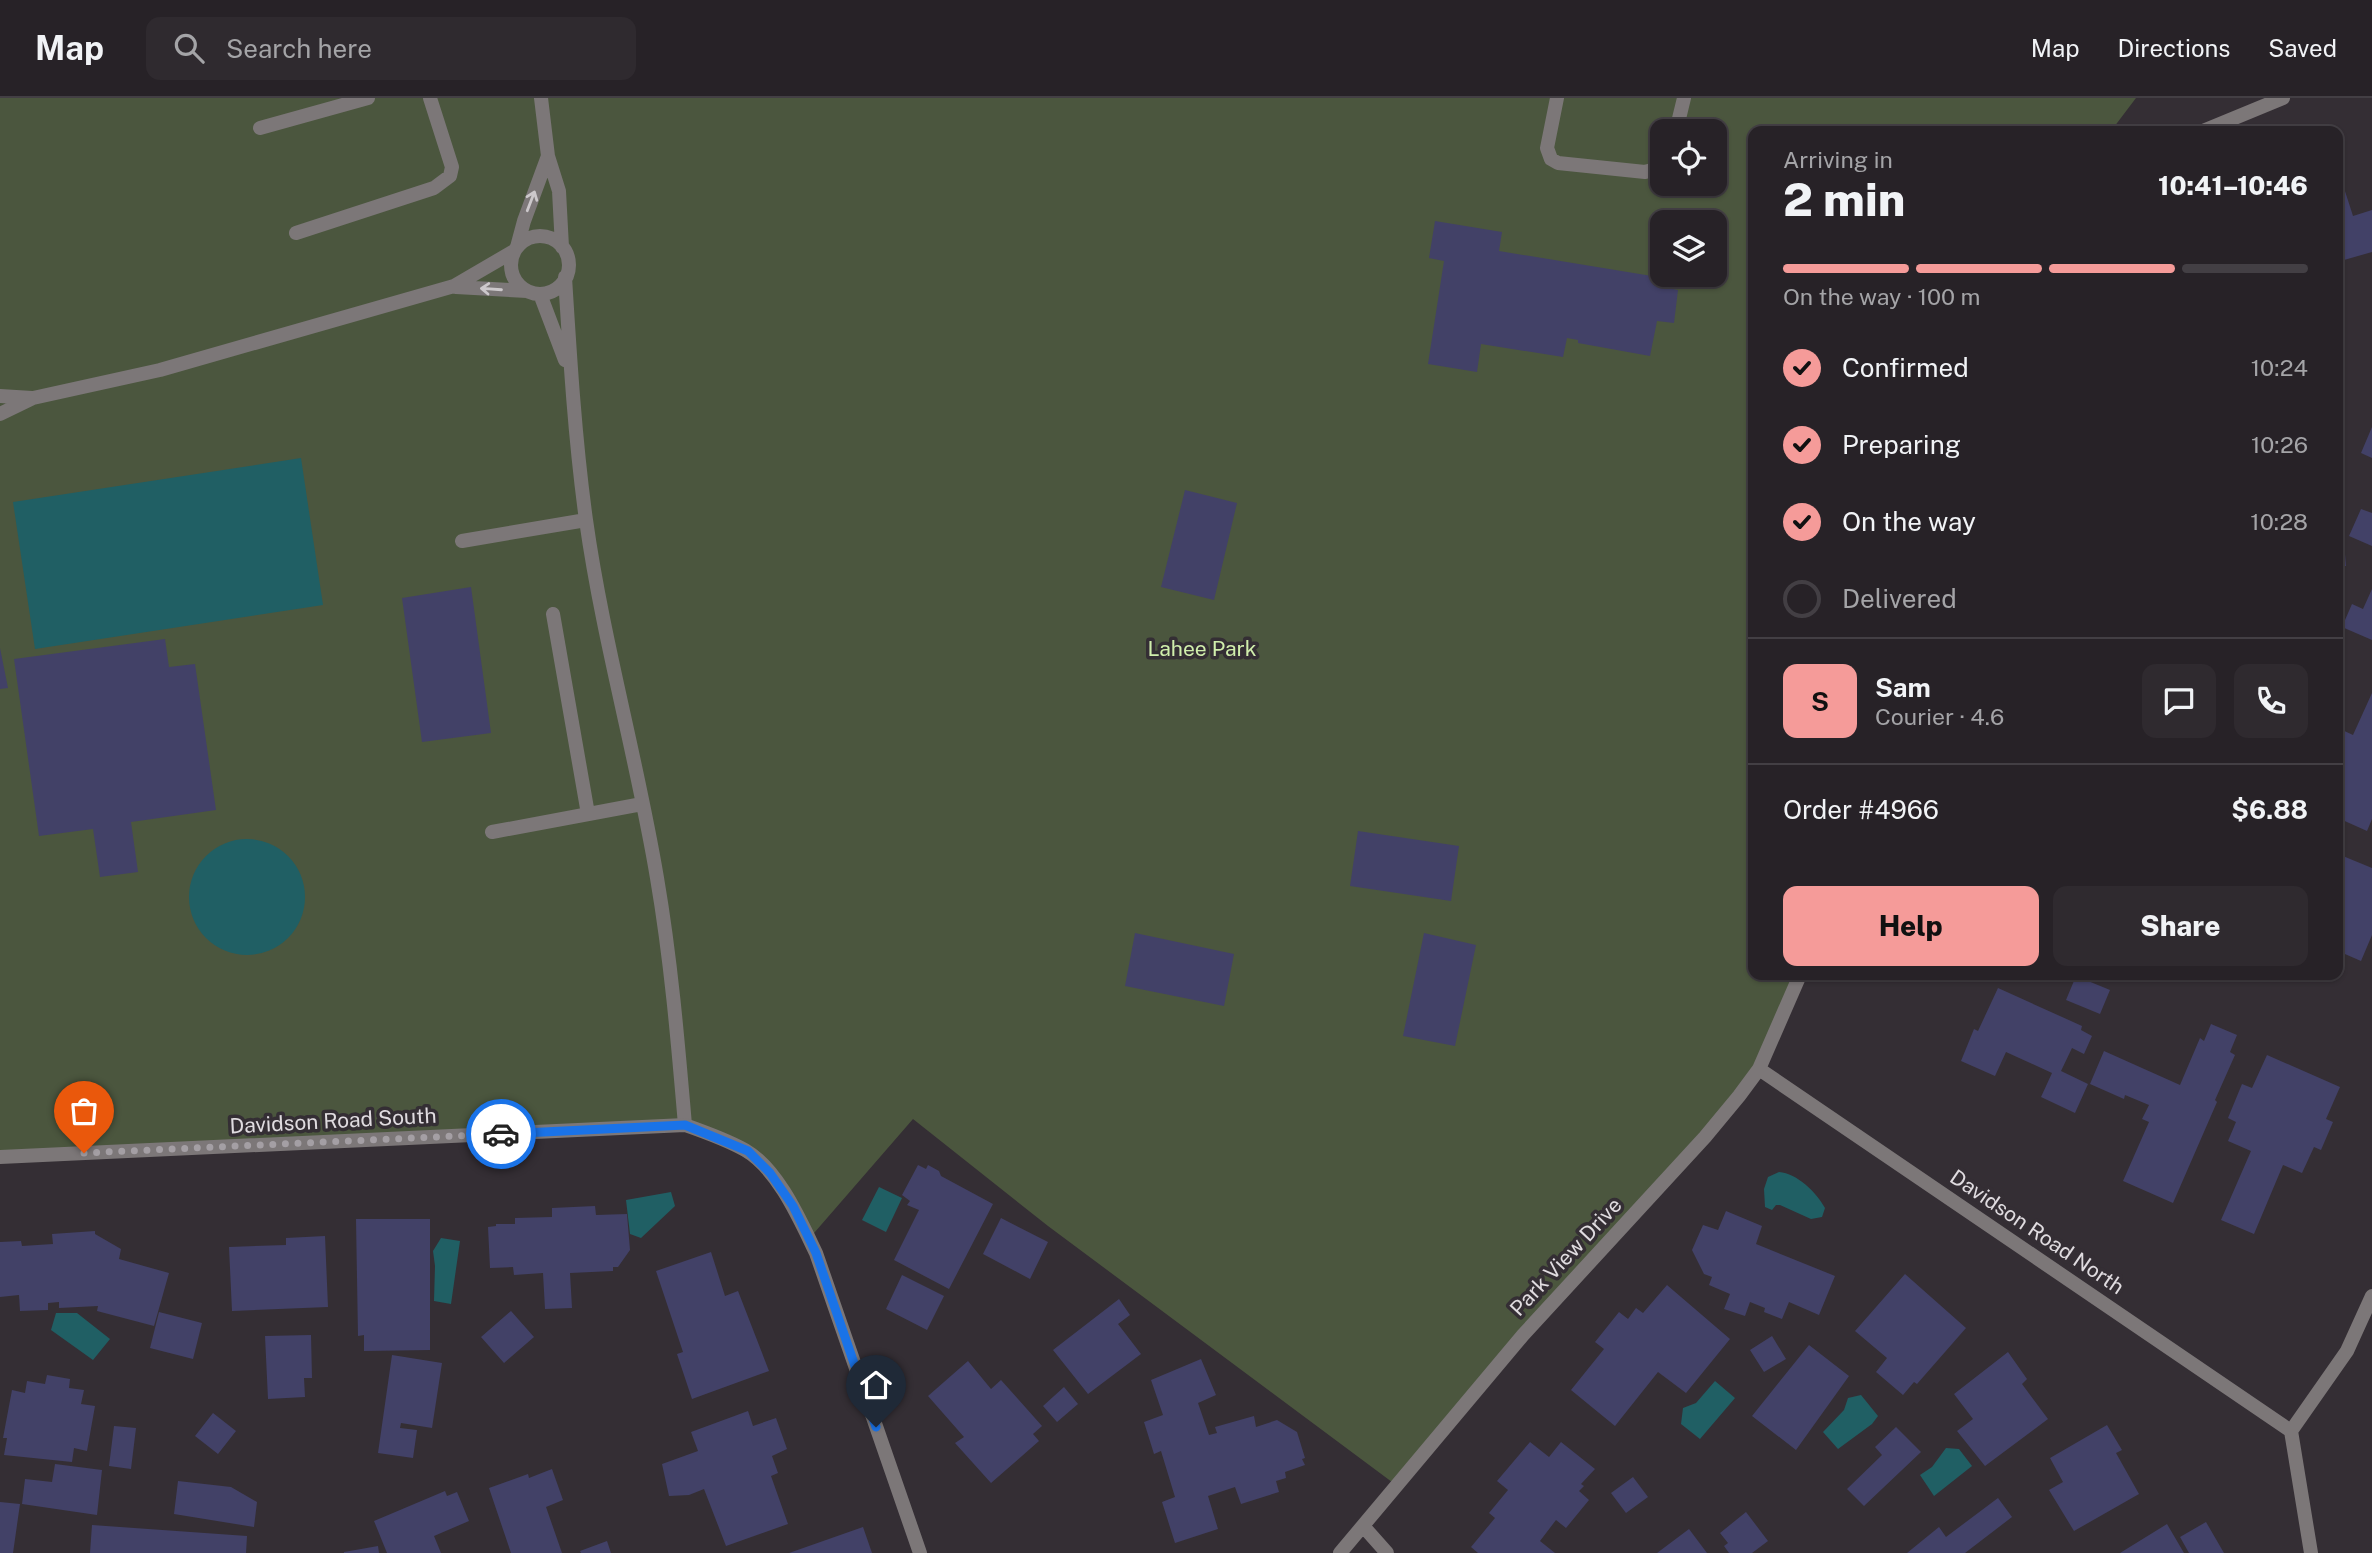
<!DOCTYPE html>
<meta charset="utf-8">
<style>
body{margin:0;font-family:"Public Sans",sans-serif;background:#2f2a2f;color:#f1f3f6;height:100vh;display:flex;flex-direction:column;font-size:26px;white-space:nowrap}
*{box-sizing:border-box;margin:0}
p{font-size:23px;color:#a4a4a7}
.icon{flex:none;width:38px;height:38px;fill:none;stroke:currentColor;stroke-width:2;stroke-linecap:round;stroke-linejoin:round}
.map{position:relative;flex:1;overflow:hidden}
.details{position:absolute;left:1748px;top:28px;width:595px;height:854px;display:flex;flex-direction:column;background:#272227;border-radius:14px;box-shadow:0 2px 5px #0004,0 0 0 2px #433f44}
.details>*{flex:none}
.fabs{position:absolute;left:1650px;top:21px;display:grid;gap:14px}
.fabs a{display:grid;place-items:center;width:77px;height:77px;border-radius:14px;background:#272227;box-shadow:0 2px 5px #0004,0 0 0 2px #433f44;font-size:35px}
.pin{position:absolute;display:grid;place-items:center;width:60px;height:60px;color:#fff;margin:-72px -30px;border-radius:50% 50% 50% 0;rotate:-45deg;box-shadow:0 0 7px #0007}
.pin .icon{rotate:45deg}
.courier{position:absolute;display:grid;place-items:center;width:70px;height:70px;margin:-35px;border:5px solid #1a73e8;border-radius:50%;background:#fff;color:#222;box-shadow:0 2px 9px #0007}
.headline em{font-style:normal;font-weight:800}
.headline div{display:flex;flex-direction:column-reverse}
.headline{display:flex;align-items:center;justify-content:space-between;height:119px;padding:0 35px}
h1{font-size:46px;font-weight:800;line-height:52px}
.bar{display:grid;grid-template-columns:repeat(4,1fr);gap:10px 7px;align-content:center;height:84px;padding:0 35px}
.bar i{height:9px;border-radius:5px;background:#433f44}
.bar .active{background:#f59b99}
.bar p{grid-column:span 4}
.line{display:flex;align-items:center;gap:18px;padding:0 35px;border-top:2px solid #433f44}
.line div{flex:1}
.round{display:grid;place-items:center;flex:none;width:74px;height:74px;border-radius:14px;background:#2f2a2f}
ol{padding:0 35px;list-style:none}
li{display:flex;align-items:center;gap:21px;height:77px}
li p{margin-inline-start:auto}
li .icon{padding:7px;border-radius:50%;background:#f59b99;color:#111;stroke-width:4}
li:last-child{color:#a4a4a7}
li i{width:38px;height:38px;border:4px solid #433f44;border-radius:50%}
.action{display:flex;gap:14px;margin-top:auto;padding:14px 35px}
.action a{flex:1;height:80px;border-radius:14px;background:#f59b99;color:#111;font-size:28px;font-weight:800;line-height:80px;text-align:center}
.action a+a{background:#2f2a2f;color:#f1f3f6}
header{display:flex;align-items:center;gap:42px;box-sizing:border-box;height:98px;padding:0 35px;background:#272227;border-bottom:2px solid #433f44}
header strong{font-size:33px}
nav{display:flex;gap:38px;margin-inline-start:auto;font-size:24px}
.search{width:490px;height:63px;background:#2f2a2f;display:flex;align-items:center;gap:18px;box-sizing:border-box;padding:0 24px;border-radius:14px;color:#a4a4a7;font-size:26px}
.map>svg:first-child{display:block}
</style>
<header>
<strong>Map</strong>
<div class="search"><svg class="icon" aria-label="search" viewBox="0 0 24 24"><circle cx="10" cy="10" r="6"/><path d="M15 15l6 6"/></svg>Search here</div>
<nav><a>Map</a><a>Directions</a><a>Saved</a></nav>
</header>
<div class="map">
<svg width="2372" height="1455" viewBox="0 0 2372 1455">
<rect width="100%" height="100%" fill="#342e34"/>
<path fill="#4b563e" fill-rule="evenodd" d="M0 0H2136L2111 33H1754V877H1798L1758 968 1396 1387 1048 1128 913 1021 808 1142 793 1110 747 1055 684 1029 0 1060ZM1662 33H1715V86H1662ZM1662 124H1715V177H1662Z"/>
<path fill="#205f64" d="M301 360 323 507 35 551 13 404Z
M189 799a58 58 0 1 1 116 0a58 58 0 1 1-116 0Z
M1779 1074C1797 1075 1817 1095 1825 1110L1822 1119 1811 1121 1780 1107H1776L1772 1112 1765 1109 1764 1091 1768 1079Z
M879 1089 902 1100 886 1134 862 1122Z
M671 1094 675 1108 641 1140 630 1136 626 1102Z
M441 1140 460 1143 451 1206 434 1203 435 1168 433 1153Z
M56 1215H77L110 1241 93 1262 51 1232Z
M1715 1283 1735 1300 1700 1341 1681 1326 1683 1310 1696 1305Z
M1861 1297 1878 1318 1872 1326 1838 1351 1823 1334 1844 1312 1848 1300Z
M1946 1350 1959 1351 1972 1368 1934 1398 1920 1377 1932 1369Z"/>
<path fill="#424167" d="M2344 90 2353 118 2372 112V154L2344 162 2341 155H2338V92Z
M1435 123 1502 134 1499 153 1664 180 1662 189 1678 192 1674 225 1657 223 1650 258 1578 245V242L1567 240 1563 259 1481 246 1477 274 1428 266 1444 163 1429 160Z
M2372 329V360L2361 355Z
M1185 392 1237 405 1214 502 1161 489Z
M2361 411 2372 415V448L2349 438Z
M2338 456H2345L2346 468H2338Z
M471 489 491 635 422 644 402 500Z
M2372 491V542L2342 529 2352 506 2363 511Z
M165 541 169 569 195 566 216 712 131 724 138 774 100 779 93 731 39 738 14 561Z
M0 550 8 590 0 591Z
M2372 595V721L2367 733 2338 720V630L2353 637Z
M1358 733 1459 748 1451 803 1350 788Z
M2338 756 2372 770V837L2361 863 2338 853Z
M1135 835 1234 856 1224 908 1125 888Z
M1424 835 1476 847 1455 948 1403 938Z
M2076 878 2110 892 2100 916 2066 902Z
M1998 890 2082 928 2081 932 2092 938 2084 956 2072 950 2061 973 2088 986 2075 1015 2041 999 2052 975 2006 954 1995 978 1961 963 1974 931 1978 933Z
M2211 926 2237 937 2230 954 2235 957 2215 1002 2217 1004 2173 1105 2123 1083 2149 1024 2142 1021 2149 1007 2125 997 2124 1001 2090 986 2104 953 2180 987 2200 940 2204 943Z
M2267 957 2340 989 2326 1021 2333 1024 2321 1052 2314 1049 2302 1075 2283 1067 2254 1136 2221 1122 2251 1053 2228 1043 2236 1024 2228 1020 2242 986 2252 990Z
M918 1067 926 1071 928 1067 939 1073 941 1078 993 1106 949 1191 894 1162 919 1112 907 1107 910 1103 902 1097Z
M595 1108 596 1117 627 1116 630 1152 618 1169H613V1173L570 1175 572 1210 545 1211 543 1175 514 1177 513 1169 490 1170 488 1129 496 1128V1126H515V1120L552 1119V1110Z
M1726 1113 1762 1128 1756 1146 1835 1178 1819 1217 1789 1204 1782 1221 1764 1214 1765 1210 1750 1204 1745 1218 1724 1211 1730 1196 1709 1187 1712 1179 1704 1176 1692 1152 1703 1127 1718 1132Z
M1001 1120 1048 1144 1030 1181 983 1156Z
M356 1121H430V1252L364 1253V1237L358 1238Z
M95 1133V1136L121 1151 119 1161 169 1175 154 1228 97 1213 98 1208 59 1210V1204L48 1205V1212L20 1213 19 1197 0 1199V1144L21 1143 22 1148 53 1146 52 1136Z
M325 1138 328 1209 232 1213 229 1149 286 1147V1140Z
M711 1154 725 1198 738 1193 769 1273 692 1301 677 1256 683 1254 656 1173Z
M1905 1176 1966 1230 1917 1286 1914 1284 1903 1297 1876 1274 1887 1260 1855 1233Z
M902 1177 944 1198 927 1232 886 1211Z
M1667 1187 1730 1241 1686 1295 1658 1274 1615 1328 1571 1292 1604 1251 1595 1244 1619 1214 1628 1221 1636 1210 1643 1215Z
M1119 1201 1130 1217 1118 1226 1141 1256 1088 1296 1053 1252Z
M511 1213 534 1239 504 1265 481 1239Z
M159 1214 202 1225 193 1261 150 1250Z
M311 1237 312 1280H304L305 1299 268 1301 265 1238Z
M1772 1238 1786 1261 1764 1274 1750 1252Z
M1809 1247 1849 1278 1796 1352 1752 1318Z
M2008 1254 2027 1281 2022 1286 2048 1321 1985 1368 1957 1333 1973 1321 1954 1296Z
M392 1257 442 1265 432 1330 401 1325 400 1330 417 1332 413 1360 378 1355Z
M1201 1261 1216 1297 1198 1305 1209 1337 1217 1335 1215 1329 1254 1318 1256 1329 1277 1322 1297 1334 1305 1360 1302 1361 1305 1367 1285 1374 1286 1380 1276 1383 1279 1394 1241 1406 1235 1389 1208 1398 1218 1431 1175 1445 1162 1404 1175 1399 1161 1353 1154 1356 1144 1324 1163 1317 1151 1282Z
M968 1263 991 1291 1001 1282 1042 1328 1033 1336 1039 1343 991 1385 955 1345 964 1339 928 1298Z
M47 1277 70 1281 69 1290 84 1292 81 1306 95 1308 87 1353 74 1350 72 1364 4 1357 7 1340H3L12 1292 25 1295 27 1283 45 1286Z
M1064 1289 1078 1306 1057 1324 1043 1308Z
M748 1313 753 1328 776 1320 787 1351 772 1358 778 1375 771 1378 788 1426 726 1448 704 1391 689 1397 669 1398 662 1366 698 1353 691 1334Z
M213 1315 236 1333 218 1356 195 1338Z
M2107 1327 2122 1352 2116 1355 2139 1396 2074 1433 2049 1392 2063 1384 2050 1360Z
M114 1328 136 1330 131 1371 109 1368Z
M1896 1329 1921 1354 1864 1408 1847 1391 1882 1357 1875 1349Z
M1530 1344 1549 1359 1561 1344 1595 1371 1581 1386 1584 1388 1579 1393 1589 1402 1566 1430 1556 1422 1540 1443 1555 1455H1478L1471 1449 1495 1420 1489 1415 1508 1392 1497 1383Z
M55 1366 102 1372 97 1417 22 1406 25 1381 52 1384Z
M552 1371 563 1402 546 1409 562 1455H511L489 1390 528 1376 529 1380Z
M1633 1379 1648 1399 1626 1415 1611 1395Z
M178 1383 231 1389 257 1404 254 1429 174 1416Z
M445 1393 447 1398 457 1394 469 1423 434 1438 441 1455H387L374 1423Z
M1998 1400 2012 1419 1965 1455H1907L1939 1429 1946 1439Z
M0 1404 20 1406 13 1455H0Z
M1746 1414 1768 1443 1752 1455H1729L1724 1448 1728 1445 1720 1435Z
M2206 1424 2224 1455H2189L2180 1439Z
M2167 1426 2184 1455H2120Z
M92 1427 247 1438 246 1455H90Z
M863 1429 872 1455H789Z
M1689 1431 1707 1455H1657Z
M607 1443 611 1455H581L580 1453Z
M378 1448 379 1455H344V1454Z"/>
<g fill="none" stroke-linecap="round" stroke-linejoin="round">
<path stroke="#7c7778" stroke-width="14" d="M541 0 548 58 559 93 562 149
M1557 0 1547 50 1551 61 1558 65 1645 74 1662 69
M260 30 368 0
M1676 33 1684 0
M296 135 434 90 450 78 452 69 430 0
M511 167a29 29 0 1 1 58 0a29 29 0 1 1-58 0Z
M517 149 524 123 548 58
M565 179C570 260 575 342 586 422 603 543 637 660 657 780 671 862 678 945 685 1027
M456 189 527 193
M540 196 565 262
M0 298 32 300
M0 316 33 300 160 272 454 188 514 153
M462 443 586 422
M553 516 588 716
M492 734 642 706"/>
<path stroke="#7c7778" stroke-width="14" d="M2203 33 2283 0
M1759 971 2291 1333
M0 1059 685 1027C705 1034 727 1042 745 1052 778 1071 800 1122 816 1155L920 1455
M1364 1429 1387 1455
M1340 1455 1523 1237 1705 1039 1739 998 1759 971 1800 877
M2311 1455 2291 1333 2347 1253 2372 1198"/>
</g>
<defs><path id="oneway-shaft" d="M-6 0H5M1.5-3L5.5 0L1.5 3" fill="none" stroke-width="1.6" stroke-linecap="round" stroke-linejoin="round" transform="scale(1.75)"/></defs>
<g stroke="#ccc8cb">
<use href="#oneway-shaft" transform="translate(531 103) rotate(-69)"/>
<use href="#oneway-shaft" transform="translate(491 191) rotate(-176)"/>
</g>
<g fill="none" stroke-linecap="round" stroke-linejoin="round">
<path stroke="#a49fa4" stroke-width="7" stroke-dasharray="0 12.6" d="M84 1055 501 1036"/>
<path stroke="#1a73e8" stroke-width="9" d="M501 1036 685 1027 748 1053 770 1075 793 1108 816 1155 876 1329"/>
</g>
<g text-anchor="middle" stroke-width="7" stroke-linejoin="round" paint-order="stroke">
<g font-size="21" fill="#d0eeac" stroke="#342e34">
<text x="1202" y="558">Lahee Park</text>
</g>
<g font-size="21" fill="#e0dce0" stroke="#342e34">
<text transform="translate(333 1023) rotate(-3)" y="7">Davidson Road South</text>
<text transform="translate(2037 1134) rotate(34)" y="7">Davidson Road North</text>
<text transform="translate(1566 1159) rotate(-47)" y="7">Park View Drive</text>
</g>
</g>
</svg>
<div class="fabs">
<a><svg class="icon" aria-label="locate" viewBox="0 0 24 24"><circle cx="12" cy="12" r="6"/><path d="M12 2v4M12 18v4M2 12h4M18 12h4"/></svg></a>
<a><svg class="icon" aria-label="layers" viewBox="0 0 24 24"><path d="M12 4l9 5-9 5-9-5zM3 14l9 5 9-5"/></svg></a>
</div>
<div class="pin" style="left:84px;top:1055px;background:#ea580c"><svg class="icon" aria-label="bag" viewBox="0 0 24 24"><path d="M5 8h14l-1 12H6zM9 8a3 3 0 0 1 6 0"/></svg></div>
<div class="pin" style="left:876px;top:1329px;background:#1f2937"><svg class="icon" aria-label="home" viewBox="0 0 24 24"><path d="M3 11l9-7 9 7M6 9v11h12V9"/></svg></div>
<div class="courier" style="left:501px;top:1036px"><svg class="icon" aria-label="car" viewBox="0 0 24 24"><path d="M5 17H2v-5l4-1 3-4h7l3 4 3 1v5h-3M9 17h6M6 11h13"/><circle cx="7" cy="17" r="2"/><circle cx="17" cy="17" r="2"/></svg></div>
<section class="details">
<div class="headline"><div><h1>2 min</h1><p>Arriving in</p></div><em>10:41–10:46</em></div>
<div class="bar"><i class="active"></i><i class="active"></i><i class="active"></i><i></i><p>On the way · 100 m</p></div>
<ol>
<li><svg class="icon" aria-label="check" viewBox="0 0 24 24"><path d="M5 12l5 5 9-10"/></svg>Confirmed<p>10:24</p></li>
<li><svg class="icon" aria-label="check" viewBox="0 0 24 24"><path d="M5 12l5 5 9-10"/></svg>Preparing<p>10:26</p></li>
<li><svg class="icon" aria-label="check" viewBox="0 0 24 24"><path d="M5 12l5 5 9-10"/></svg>On the way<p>10:28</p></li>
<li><i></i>Delivered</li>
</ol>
<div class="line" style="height:126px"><b class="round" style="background:#f59b99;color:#111">S</b><div><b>Sam</b><p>Courier · 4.6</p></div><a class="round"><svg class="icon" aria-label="chat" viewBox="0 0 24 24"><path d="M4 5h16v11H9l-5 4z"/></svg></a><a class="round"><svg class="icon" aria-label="phone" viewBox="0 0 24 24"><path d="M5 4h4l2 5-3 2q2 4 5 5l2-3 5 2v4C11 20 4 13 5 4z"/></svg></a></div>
<div class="line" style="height:91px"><div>Order #4966</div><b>$6.88</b></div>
<div class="action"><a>Help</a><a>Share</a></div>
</section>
</div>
